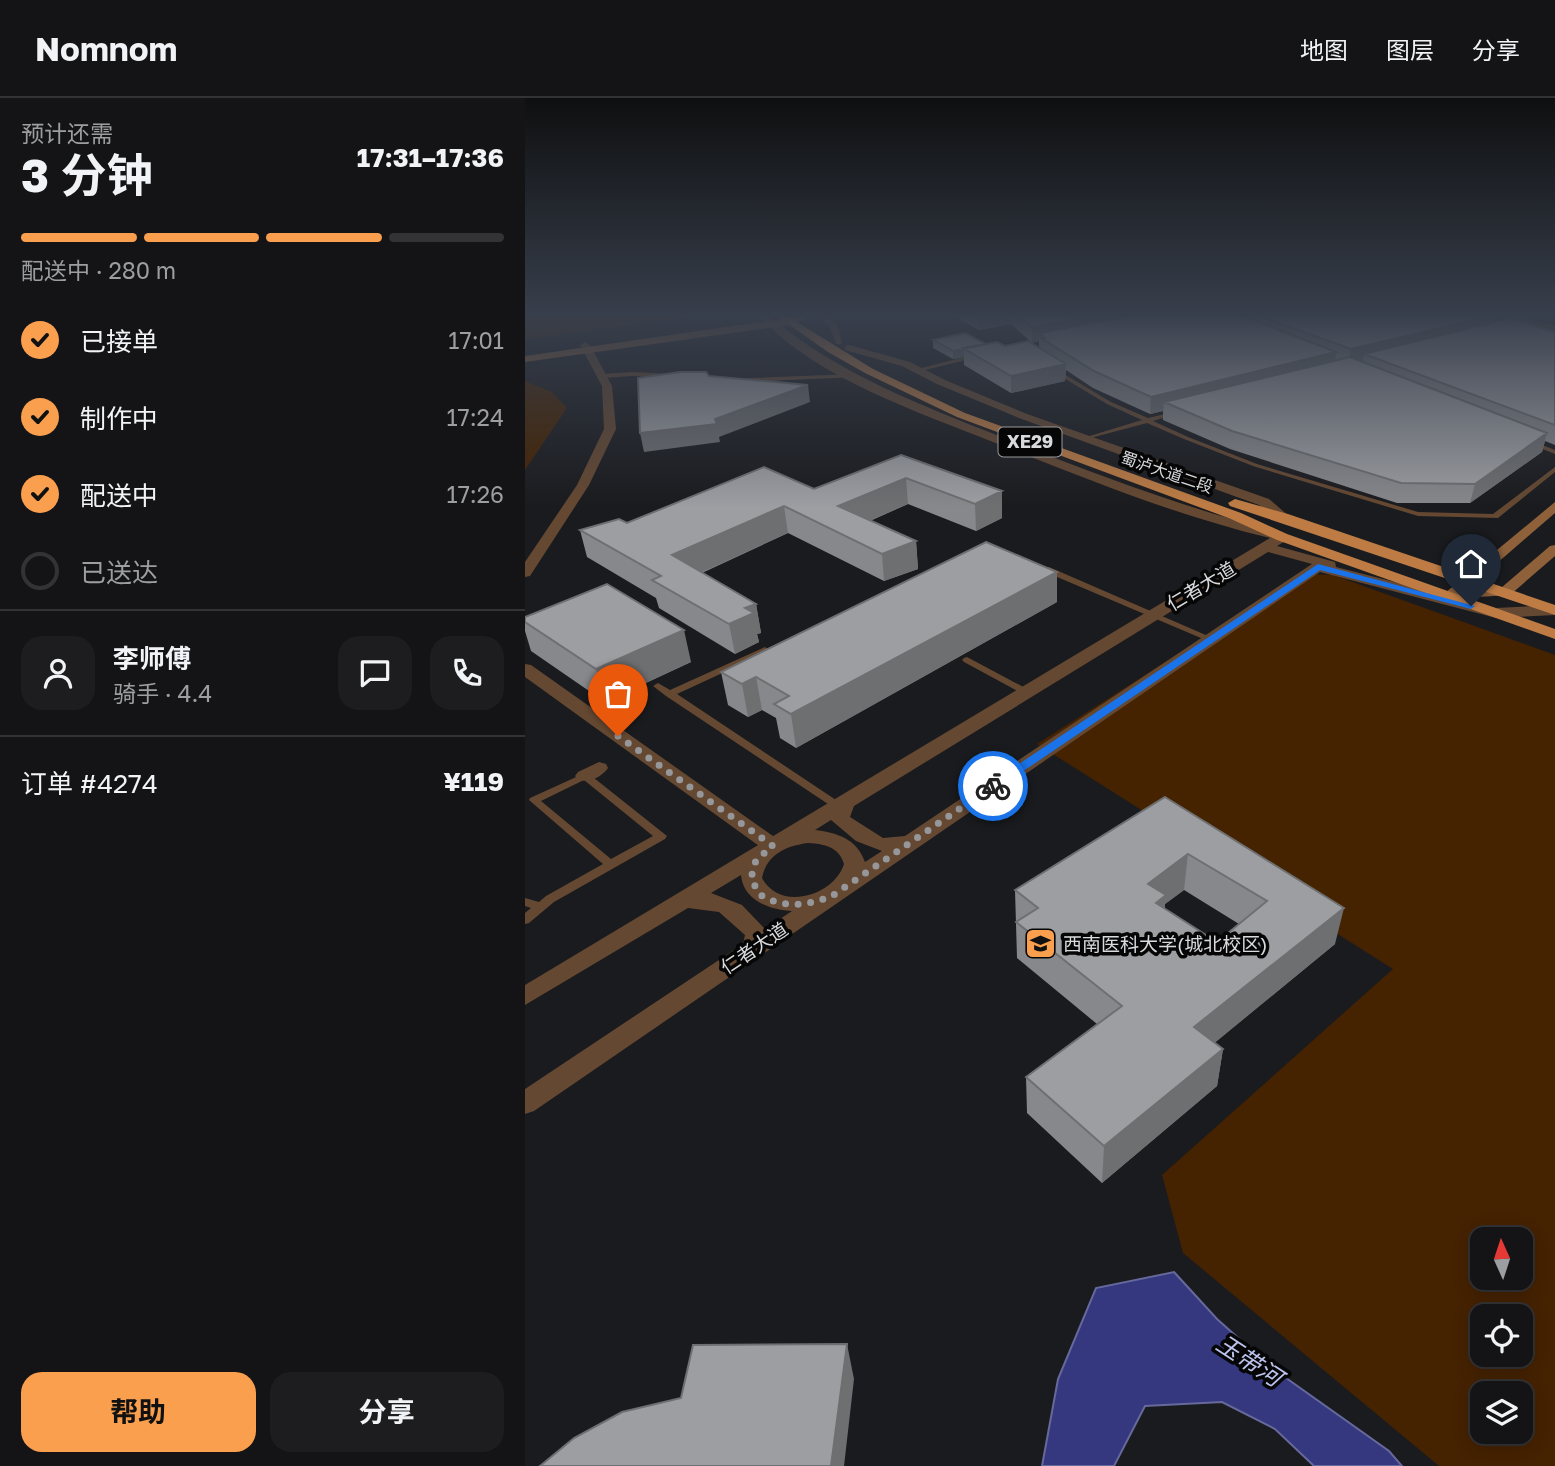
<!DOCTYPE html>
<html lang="zh">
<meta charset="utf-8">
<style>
body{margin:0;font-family:"Golos Text","Noto Sans SC",sans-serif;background:#1d1d1f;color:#f1f3f6;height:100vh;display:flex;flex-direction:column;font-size:26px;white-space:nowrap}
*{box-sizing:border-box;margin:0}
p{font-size:23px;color:#9d9ea1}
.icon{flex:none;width:38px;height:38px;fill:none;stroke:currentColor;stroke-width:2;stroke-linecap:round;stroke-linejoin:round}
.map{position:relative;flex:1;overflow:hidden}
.drawer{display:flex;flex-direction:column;background:#141416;width:525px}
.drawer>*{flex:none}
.needle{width:46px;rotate:357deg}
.buttons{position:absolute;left:945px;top:1129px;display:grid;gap:14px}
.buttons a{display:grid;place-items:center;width:63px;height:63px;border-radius:14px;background:#141416;box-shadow:0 4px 18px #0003,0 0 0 2px #333335;font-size:35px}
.pin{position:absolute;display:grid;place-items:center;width:60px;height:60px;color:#fff;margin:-72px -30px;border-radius:50% 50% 50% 0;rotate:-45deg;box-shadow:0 0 7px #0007}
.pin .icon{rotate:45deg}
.courier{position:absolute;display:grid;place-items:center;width:70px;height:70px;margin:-35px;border:5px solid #1a73e8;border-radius:50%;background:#fff;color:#222;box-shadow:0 2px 9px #0007}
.overview em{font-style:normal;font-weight:700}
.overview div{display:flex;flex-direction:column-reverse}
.overview{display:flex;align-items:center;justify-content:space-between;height:119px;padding:0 21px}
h1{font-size:46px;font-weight:700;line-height:52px}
.bar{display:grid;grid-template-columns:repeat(4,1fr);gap:10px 7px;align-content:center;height:84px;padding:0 21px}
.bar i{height:9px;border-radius:5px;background:#333335}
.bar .selected{background:#fa9f4e}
.bar p{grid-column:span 4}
.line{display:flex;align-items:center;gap:18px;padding:0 21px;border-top:2px solid #333335}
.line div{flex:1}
.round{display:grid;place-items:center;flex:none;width:74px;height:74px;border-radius:21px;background:#1d1d1f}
ol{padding:0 21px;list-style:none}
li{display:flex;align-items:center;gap:21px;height:77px}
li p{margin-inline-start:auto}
li .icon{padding:7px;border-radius:50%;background:#fa9f4e;color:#111;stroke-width:4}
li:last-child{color:#9d9ea1}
li i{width:38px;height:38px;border:4px solid #333335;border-radius:50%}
.primary-button{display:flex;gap:14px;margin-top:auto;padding:14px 21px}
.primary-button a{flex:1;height:80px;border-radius:21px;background:#fa9f4e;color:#111;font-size:28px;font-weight:700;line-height:80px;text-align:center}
.primary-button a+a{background:#1d1d1f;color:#f1f3f6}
header{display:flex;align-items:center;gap:42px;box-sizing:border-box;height:98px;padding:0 35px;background:#141416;border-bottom:2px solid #333335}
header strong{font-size:33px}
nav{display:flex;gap:38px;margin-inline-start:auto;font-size:24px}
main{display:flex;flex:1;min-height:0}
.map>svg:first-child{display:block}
</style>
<header>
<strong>Nomnom</strong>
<nav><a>地图</a><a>图层</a><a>分享</a></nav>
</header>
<main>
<section class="drawer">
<div class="overview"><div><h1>3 分钟</h1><p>预计还需</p></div><em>17:31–17:36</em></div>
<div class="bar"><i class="selected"></i><i class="selected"></i><i class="selected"></i><i></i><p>配送中 · 280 m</p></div>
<ol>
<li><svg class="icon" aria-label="check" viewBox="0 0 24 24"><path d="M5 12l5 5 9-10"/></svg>已接单<p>17:01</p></li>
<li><svg class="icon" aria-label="check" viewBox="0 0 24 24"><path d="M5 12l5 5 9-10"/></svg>制作中<p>17:24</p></li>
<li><svg class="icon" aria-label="check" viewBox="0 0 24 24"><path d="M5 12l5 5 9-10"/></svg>配送中<p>17:26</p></li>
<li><i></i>已送达</li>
</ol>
<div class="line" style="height:126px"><a class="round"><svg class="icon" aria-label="person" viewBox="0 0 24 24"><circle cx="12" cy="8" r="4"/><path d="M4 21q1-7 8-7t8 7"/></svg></a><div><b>李师傅</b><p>骑手 · 4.4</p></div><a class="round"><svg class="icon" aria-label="chat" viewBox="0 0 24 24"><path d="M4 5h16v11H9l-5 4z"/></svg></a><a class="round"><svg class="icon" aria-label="phone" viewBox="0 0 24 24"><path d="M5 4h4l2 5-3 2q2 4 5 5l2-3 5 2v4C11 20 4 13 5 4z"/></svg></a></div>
<div class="line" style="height:91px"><div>订单 #4274</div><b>¥119</b></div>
<div class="primary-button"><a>帮助</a><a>分享</a></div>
</section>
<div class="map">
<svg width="1030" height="1368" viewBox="0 0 1030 1368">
<rect width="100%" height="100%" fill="#1a1b1e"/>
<path fill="#452200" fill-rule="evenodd" d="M0 218H175L0 241Z
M0 283 27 294 42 310 0 372Z
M778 476 808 477 1030 557V1368H914L658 1155 637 1077 868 871 512 646ZM957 1141H996V1180H957ZM957 1218H996V1256H957ZM957 1295H996V1334H957Z"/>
<path fill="#35387f" stroke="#66699b" stroke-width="2" d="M649 1174 692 1221 747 1270 864 1353 877 1368H789L750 1331 697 1304 620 1308 589 1368H517L533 1281 571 1190Z"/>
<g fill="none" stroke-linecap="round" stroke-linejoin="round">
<path fill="#654831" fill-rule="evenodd" d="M451 256 453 257V259L392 274 389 272Z
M529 270 586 304 623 320 653 313V315L628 323 663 339 732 366 893 414 968 416 1030 369V374L973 420 893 418 728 368 659 341 622 325 558 342V340L617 322 582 306 527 273V271Z
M108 274 147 276 150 278 147 280 108 278 77 280 74 278 77 276Z
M329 276 331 277V279L223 284 220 282 223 280Z
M1007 343 1030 352V356L1005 346V344Z
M518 469H524L690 541 689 543H683L518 473Z
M240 549 244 552 243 554 152 596 317 706 318 708 317 710H309L141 598 128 588 133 585 145 592Z
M442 559 504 592 506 594 504 596H498L439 564 437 562 439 560Z
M60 675 64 676 142 738 140 741 29 804 4 825 0 826V815L6 810 0 808V800L14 804 21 798 78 766 4 702 5 700ZM59 682 128 738 86 761 16 703Z"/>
<path fill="#654831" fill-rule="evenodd" d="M60 244 65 247 87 288 91 331 64 387 5 478 0 479V464L52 387 79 331 77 288 55 247Z
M0 566 6 567 255 743 258 748 255 753H241L0 579Z
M74 664 81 666 83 670C77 679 64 685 53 682L50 678 53 674Z"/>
<path fill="#654831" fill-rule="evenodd" d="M234 218H244C313 276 396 307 479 340 572 377 665 412 762 436V442L752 448 810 464 811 469 971 510 1030 507V517L971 520 795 474 9 1013 0 1016V991L218 846 220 837 194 814 163 810 0 907V887L745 440C649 417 559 380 468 344 391 313 291 280 234 218ZM743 454 787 466 380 738 358 740 325 719 329 708ZM306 722 331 743 357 753 340 764C332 741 313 735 290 732ZM283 745C300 746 314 749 319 766 309 798 255 814 237 780 242 756 261 748 283 745ZM216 777C218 802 244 812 267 813L240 831 217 807 186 795Z
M291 218H300L312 226 317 246H311L305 229Z
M981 218H994L1030 228V234Z
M324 247 385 264 420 282 502 316 744 401 765 419 763 422H753L734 407 494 320 412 286 377 268 320 252V248Z"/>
<path fill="#8e613b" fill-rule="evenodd" d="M278 218 284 220 264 227 0 264V258Z
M1030 404V415L941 492 976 490 1025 448 1030 447V458L985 497 920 501 917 498 920 495Z"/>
<path fill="#be7c44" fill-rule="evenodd" d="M252 218H262L348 271 440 315 716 415 762 436 1030 531V541L752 442 706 421 432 319 340 275 303 254Z
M710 401 763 416 1030 507V517L705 408 703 405Z"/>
</g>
<path fill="#87888b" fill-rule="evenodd" d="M428 218H971L969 224 1030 234V347L1020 343 1017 354 945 405H872L705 351 638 322V313L625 316 568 290 541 272 540 283 486 295 439 267V259L428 261 408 250V242L514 250V243L507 245 486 226 454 232Z
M376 357 477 393V420L451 433 383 406 345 423 391 443 393 471 359 483 263 435 177 475 231 506 236 535 232 536 234 544 210 556 134 510 131 500 62 459 55 432 102 425 289 391Z
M532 504 271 650 255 640 251 620 237 612 223 619 203 607 196 574Z
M0 519 166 564 80 604 6 553 0 533Z
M640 699 810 846 689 945 698 951 692 988 577 1085 502 1015 501 979 572 926 492 860 490 792ZM659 792 714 826 692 844 640 811V806Z"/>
<path fill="#6e6f71" d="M454 218H486V226L454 232Z
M565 218H641L520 240 514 235V243L507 245V229Z
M966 218H971L967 232 839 256 838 264 823 267 826 251Z
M438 251 439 259 428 261V253Z
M811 254 809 270 639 304 638 313 625 316 626 299Z
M541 266 540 283 486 295V278Z
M283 287 285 304 194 339 195 344 119 354 115 335 190 321Z
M1022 335 1017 354 945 405 950 386Z
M381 380 383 406 316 435 313 408Z
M477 393V420L451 433 450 406Z
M259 408 263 435 153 485 147 457Z
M391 443 393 471 359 483 357 456Z
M532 474V504L271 650 266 616Z
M231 506 236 535 232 536 234 544 210 556 204 526 220 510Z
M159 532 166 564 80 604 71 571Z
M231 579 237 612 223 619 217 586Z
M663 756 659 792 640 806 638 833 623 786Z
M819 810 810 846 664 966 669 929Z
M698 951 692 988 577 1085 579 1048Z
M322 1246 329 1281 319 1368H306Z"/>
<path fill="#9d9ea2" stroke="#6e6f71" stroke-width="2" fill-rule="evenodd" d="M494 218H565L507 229Z
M602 218H718L811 254 626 299 569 273 516 240H520L514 235Z
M734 218H966L826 251Z
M986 220 1030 234V327L839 256Z
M440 235 461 246 428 253 408 242Z
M503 243 541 266 486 278 438 250 472 244 480 248Z
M825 259 1022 335 950 386 876 385 707 333 639 304Z
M155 274H181L184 278 283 287 190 321 192 326 115 335 113 280Z
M376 357 477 393 450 406 381 380 313 408 391 443 357 456 259 408 147 457 231 506 220 510 229 515 204 526 127 482 136 478 55 432 94 421 102 425 239 369 289 391Z
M461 444 532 474 266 616 249 606 264 598 231 579 217 586 196 574Z
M82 486 159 532 71 571 0 524V519Z
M640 699 819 810 669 929 698 951 579 1048 501 979 597 908 491 824 513 810 490 792ZM663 756 742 803 692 844 631 805 641 797 623 786Z
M322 1246 306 1368H15L49 1340 97 1314 156 1300 168 1247Z"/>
<linearGradient id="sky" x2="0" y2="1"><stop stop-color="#0e0f10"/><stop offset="0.53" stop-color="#383f4c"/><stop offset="1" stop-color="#383f4c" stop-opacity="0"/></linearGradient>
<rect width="1030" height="409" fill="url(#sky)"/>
<path fill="#1a73e8" d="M793 466 950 508 946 511 795 472 472 691H464V686Z"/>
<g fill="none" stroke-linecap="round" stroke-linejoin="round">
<path stroke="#96979a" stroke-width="7" stroke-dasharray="0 12.6" d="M93 638 248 748 231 762 226 780 234 796C257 811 282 808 307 798L468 688"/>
</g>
<defs>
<symbol id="university-square" viewBox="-11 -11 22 22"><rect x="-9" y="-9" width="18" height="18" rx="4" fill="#fa9f4e" stroke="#060607"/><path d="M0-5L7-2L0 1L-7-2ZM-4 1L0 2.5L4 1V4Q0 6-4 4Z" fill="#111"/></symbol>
</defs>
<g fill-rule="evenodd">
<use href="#university-square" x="498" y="828" width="35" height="35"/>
</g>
<g text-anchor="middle" stroke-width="7" stroke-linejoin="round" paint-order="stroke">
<g font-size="16" fill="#d9dadc" stroke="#060607">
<text transform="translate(642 374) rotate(19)" y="6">蜀泸大道二段</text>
</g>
<rect fill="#060607" stroke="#9a9a9c" stroke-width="2" x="473.5" y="329.5" width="63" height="29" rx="5"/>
<g font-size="18" font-weight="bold" fill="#d9dadc">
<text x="505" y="350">XE29</text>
</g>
<g font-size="19" fill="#d9dadc" stroke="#060607">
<text transform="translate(676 488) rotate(-31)" y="7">仁者大道</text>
<text transform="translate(229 850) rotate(-34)" y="7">仁者大道</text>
</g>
<g font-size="19" fill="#d9dadc" stroke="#060607" text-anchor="start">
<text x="538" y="853">西南医科大学(城北校区)</text>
</g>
<g font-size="24" font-style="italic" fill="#bcc4ed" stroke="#060607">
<text transform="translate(724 1263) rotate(33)" y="8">玉带河</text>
</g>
</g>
</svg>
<div class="buttons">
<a><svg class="needle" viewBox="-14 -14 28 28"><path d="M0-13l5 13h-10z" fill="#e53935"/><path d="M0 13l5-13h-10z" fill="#9d9ea1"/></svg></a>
<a><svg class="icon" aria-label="locate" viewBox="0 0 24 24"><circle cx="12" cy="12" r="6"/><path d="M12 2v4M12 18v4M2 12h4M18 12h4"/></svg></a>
<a><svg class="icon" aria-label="layers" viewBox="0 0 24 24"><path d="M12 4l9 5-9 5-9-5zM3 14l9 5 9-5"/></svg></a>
</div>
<div class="pin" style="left:93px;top:638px;background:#ea580c"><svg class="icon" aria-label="bag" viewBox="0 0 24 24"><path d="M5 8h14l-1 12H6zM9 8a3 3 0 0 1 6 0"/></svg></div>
<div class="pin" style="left:946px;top:508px;background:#1f2937"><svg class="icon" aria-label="home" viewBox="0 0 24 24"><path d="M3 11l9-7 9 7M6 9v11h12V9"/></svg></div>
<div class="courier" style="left:468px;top:688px"><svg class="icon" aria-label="bike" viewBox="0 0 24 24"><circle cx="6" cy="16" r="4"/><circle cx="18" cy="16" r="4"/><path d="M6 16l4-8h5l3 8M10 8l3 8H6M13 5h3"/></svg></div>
</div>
</main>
